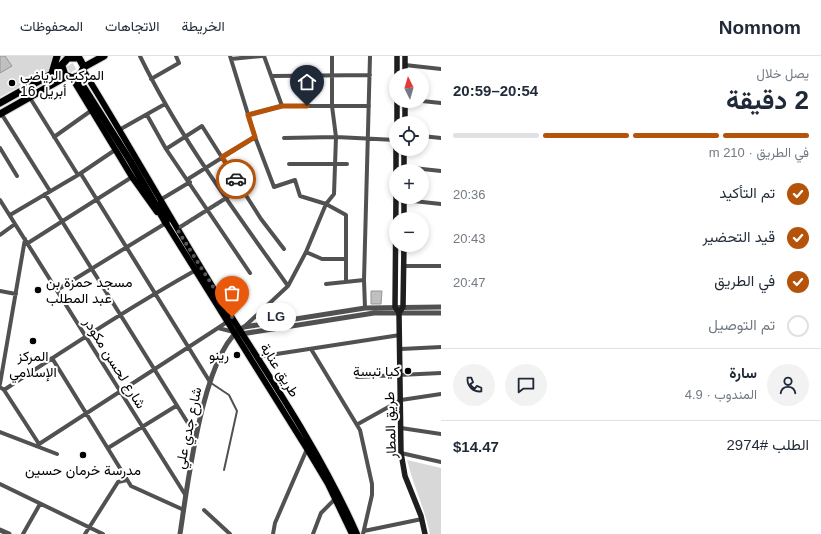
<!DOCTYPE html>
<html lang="ar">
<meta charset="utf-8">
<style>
body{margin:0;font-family:Helvetica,Vazirmatn,sans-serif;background:#f2f2f3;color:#1f2937;direction:rtl;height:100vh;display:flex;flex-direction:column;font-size:15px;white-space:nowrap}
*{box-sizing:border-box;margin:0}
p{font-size:13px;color:#747a83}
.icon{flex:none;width:22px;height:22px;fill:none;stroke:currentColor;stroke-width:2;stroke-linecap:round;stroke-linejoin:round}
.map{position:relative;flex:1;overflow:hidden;direction:ltr}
.panel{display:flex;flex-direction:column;background:#fff;width:380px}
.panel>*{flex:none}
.needle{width:26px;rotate:355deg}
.controls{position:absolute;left:389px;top:12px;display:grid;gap:8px}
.controls a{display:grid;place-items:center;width:40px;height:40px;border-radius:50%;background:#fff;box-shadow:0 2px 6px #0003;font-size:20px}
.pin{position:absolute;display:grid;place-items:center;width:34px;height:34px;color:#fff;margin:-41px -17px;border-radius:50% 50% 50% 0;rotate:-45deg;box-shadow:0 0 4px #0007}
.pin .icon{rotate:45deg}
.courier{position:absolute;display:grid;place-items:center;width:40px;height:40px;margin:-20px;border:3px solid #b45309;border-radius:50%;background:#fff;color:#222;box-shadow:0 1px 5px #0007}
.bubble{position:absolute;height:28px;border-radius:14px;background:#fff;box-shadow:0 2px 6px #0003;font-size:13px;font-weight:700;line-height:28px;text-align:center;direction:rtl}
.head em{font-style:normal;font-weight:700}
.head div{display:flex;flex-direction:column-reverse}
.head{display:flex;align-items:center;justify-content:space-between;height:68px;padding:0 12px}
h1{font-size:26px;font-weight:700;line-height:30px}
.bar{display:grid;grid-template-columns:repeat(4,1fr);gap:6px 4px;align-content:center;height:48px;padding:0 12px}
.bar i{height:5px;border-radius:3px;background:#e0e1e3}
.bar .active{background:#b45309}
.bar p{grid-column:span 4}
.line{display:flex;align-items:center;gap:10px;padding:0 12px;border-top:1px solid #e0e1e3}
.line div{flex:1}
.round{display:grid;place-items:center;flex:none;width:42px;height:42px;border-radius:21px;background:#f2f2f3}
ol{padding:0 12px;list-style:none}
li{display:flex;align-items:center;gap:12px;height:44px}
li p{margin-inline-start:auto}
li .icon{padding:4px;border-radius:50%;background:#b45309;color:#fff;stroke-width:4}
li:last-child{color:#747a83}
li i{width:22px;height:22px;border:2px solid #e0e1e3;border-radius:50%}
header{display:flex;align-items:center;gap:24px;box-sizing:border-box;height:56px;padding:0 20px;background:#fff;border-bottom:1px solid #e0e1e3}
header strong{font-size:19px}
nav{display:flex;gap:22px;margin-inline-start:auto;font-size:14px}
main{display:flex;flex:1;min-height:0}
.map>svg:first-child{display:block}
</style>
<header>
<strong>Nomnom</strong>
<nav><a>الخريطة</a><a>الاتجاهات</a><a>المحفوظات</a></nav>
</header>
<main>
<section class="panel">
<div class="head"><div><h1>2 دقيقة</h1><p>يصل خلال</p></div><em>20:54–20:59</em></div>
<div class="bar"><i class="active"></i><i class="active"></i><i class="active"></i><i></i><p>في الطريق · 210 m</p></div>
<ol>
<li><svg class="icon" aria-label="check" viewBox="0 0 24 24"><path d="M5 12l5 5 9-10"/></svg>تم التأكيد<p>20:36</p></li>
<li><svg class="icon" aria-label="check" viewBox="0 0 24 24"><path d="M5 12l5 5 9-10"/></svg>قيد التحضير<p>20:43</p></li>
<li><svg class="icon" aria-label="check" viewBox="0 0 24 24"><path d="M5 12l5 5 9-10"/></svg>في الطريق<p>20:47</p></li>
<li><i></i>تم التوصيل</li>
</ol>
<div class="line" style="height:72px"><a class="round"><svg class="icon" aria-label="person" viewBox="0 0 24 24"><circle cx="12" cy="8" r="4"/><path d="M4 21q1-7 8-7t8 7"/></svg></a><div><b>سارة</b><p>المندوب · 4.9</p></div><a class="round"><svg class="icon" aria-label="chat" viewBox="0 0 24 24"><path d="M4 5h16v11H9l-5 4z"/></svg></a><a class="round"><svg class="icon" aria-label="phone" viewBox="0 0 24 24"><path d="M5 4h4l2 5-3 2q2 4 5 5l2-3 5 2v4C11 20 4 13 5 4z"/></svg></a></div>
<div class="line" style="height:52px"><div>الطلب #2974</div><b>$14.47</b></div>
</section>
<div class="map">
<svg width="441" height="478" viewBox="0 0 441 478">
<rect width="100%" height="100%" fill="#fff"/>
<path fill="#d8d8d8" d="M0 0H55L50 14 0 41Z
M407 404 441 412V478H430C425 453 413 429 407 404Z"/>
<path fill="#c0c0c0" stroke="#959595" d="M0 0H5L12 10 0 17Z
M371 235H382L381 248H371Z"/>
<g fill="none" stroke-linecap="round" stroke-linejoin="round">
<path stroke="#d9d9d9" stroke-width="7" stroke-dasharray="7 3.5" stroke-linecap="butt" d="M64 0 81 27"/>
<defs>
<path id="primary" d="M83 14C129 88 171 164 217 238 266 316 320 394 357 478
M72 22 132 121 157 156
M164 164 307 393 328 428 352 478"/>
<path id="trunk" d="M84 11 104 0
M52 17 57 0
M81 27 131 106 166 167
M0 47 55 16 68 2H79L84 11 80 19 72 22 65 19 62 10
M0 58 67 20
M160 148 170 162"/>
</defs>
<use href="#primary" stroke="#dbdbdb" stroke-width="8"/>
<use href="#trunk" stroke="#dbdbdb" stroke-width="9"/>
<path stroke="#515151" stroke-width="2" d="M211 327 229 339 237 355 224 414"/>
<path stroke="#515151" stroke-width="4" d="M140 0C180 82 235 155 288 230
M230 0 255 81 274 131 295 124 300 140 326 148 346 159V225
M264 0 282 50
M231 3 262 0
M405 9 441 13
M273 20 370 19
M151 23 179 7 176 0
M30 42 78 119
M422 45 441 47
M1 57 50 135
M147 59 166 93 250 217
M248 59 282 50H369
M119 74 165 48
M422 80 441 82
M54 81 92 54
M284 82 336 81 396 84
M0 92 17 120
M166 93 202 70 261 163 284 193
M289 108H347
M404 111 441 115
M81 118 210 326
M188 123 255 81
M45 138 196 380
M0 144 186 440
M160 144 190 126
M404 144 441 148
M10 159 78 119 115 94
M177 173 242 132
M0 179 15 168
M28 187 132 121
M306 196 322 203H346
M404 210H441
M326 228 364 224
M57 234 166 167
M0 235 16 238
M365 252 364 224 370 0
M227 266 218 272 234 276
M244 271 288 230 306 196 326 148 334 138 336 81 332 50V0
M311 293 360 374 372 428V439L363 478
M401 293 441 291
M257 301 400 279
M52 302 131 430 184 454
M357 321 441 317
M0 328 25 183
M0 331 4 334 39 388
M4 334C67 292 130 251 196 214
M358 368 401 344 441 338
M401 372 441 378
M0 376 57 398
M36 390 218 272
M108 392 176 350
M401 397 441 406
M0 428 103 478
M204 454 230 478
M364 475 422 463
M23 478 40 448
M85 478 118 426 127 424
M273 478 275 467 307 393
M313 478 321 457 335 443"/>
<path stroke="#515151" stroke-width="5" d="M241 278 374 257H441
M0 474 9 478
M180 478C187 434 203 291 244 271L365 252 441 251"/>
<path stroke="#1e1e1e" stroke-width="5.5" d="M397 19V0
M405 19V0
M397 67V45
M405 67V45
M396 115V93
M404 115V93
M396 141 395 251 399 257 403 251 404 189
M404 163V141
M399 257 401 397 405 420 421 460 425 478"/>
<use href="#primary" stroke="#000" stroke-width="6"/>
<use href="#trunk" stroke="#000" stroke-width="7"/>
</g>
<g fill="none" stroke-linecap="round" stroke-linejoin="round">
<path stroke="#595959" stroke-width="4" stroke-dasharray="0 7.2" d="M232 261 177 173 242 132 236 123"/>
<path stroke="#b45309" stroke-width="5" d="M236 123 222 101 255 81 248 59 282 50H307"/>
</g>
<g fill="#000" stroke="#fff" stroke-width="1.5">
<circle cx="12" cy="27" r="4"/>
<circle cx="38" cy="234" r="4"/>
<circle cx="33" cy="285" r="4"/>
<circle cx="237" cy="299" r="4"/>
<circle cx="408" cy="315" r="4"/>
<circle cx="83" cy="399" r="4"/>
</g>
<g text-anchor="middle" stroke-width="4" stroke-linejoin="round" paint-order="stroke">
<g font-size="14" fill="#000" stroke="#fff" text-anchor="start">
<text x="20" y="24">المركب الرياضي<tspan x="20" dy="16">16 أبريل</tspan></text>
<text x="46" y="231">مسجد حمزة بن<tspan x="46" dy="16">عبد المطلب</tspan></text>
<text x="229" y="304" text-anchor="end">رينو</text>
<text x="33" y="305" text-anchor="middle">المركز<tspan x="33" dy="16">الإسلامي</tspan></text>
<text x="400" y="320" text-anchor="end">كيا تبسة</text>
<text x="83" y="419" text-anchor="middle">مدرسة خرمان حسين</text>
</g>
<g font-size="14" fill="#000" stroke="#fff">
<text transform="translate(115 307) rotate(58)" y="5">شارع لحسن مكودر</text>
<text transform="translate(280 314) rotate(58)" y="5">طريق عنابة</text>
<text transform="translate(390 369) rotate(-92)" y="5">طريق المطار</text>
<text transform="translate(188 372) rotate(-78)" y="5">شارع جدي علي</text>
</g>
</g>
</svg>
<div class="controls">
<a><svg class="needle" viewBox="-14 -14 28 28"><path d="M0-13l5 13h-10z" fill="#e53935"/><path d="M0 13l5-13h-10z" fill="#747a83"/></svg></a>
<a><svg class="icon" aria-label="locate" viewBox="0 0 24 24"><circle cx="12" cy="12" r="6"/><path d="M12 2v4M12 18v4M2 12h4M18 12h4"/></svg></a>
<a>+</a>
<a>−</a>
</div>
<div class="pin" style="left:232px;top:261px;background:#ea580c"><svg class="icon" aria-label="bag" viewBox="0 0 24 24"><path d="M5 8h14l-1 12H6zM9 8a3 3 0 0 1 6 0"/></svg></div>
<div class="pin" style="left:307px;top:50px;background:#1f2937"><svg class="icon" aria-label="home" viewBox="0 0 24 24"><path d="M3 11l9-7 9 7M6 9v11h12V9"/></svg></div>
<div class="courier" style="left:236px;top:123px"><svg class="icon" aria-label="car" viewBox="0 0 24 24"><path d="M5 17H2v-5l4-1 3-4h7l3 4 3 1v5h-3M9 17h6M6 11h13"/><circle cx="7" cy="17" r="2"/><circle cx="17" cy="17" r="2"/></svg></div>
<div class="bubble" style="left:256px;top:247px;width:40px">LG</div>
</div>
</main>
